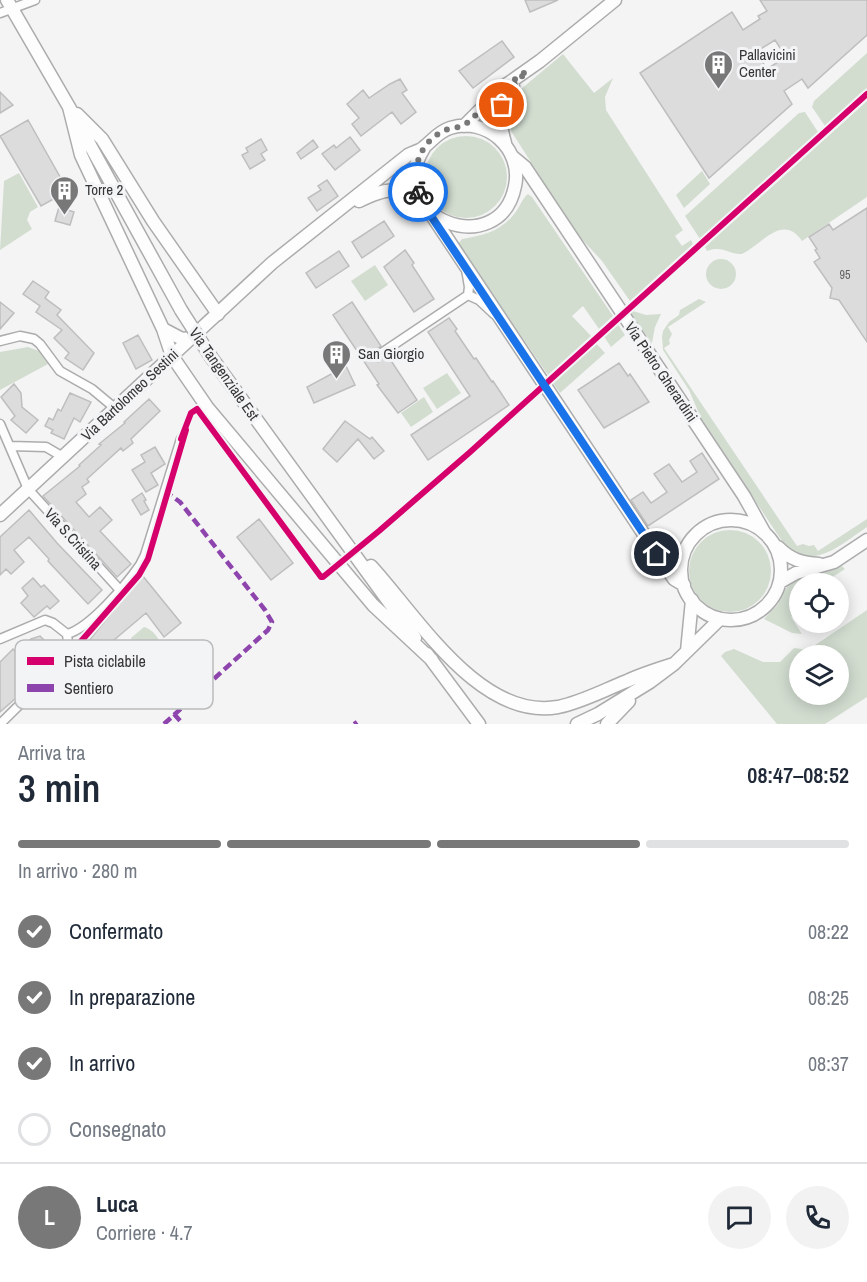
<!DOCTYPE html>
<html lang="it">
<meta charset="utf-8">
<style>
body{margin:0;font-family:"Archivo Narrow",sans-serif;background:#f2f2f3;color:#1f2937;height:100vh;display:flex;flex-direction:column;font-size:22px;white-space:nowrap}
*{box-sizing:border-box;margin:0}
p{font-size:20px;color:#747a83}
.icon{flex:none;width:33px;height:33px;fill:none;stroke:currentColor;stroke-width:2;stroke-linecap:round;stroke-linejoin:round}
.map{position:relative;height:724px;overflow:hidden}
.sheet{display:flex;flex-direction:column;background:#fff;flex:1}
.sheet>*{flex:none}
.tools{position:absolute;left:789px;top:573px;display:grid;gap:12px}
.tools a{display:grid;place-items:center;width:60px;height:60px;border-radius:50%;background:#fff;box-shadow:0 3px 15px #0003;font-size:30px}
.pin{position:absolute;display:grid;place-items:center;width:51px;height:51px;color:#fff;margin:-26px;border:3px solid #fff;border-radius:50%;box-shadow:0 2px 6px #0007}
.courier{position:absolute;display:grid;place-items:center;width:60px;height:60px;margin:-30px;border:4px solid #1a73e8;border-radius:50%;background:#fff;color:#222;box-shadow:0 2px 8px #0007}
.summary em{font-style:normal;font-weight:600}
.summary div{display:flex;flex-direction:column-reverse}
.summary{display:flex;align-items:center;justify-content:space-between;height:102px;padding:0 18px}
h1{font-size:39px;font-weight:600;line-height:45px}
.bar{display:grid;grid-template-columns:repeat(4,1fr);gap:9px 6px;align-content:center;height:72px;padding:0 18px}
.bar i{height:8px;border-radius:4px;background:#e0e1e3}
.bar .selected{background:#787879}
.bar p{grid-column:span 4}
.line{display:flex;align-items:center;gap:15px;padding:0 18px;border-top:2px solid #e0e1e3}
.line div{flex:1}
.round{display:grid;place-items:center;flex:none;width:63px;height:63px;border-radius:32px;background:#f2f2f3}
ol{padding:0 18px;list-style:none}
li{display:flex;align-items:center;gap:18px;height:66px}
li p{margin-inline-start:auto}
li .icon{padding:6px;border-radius:50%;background:#787879;color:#fff;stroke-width:4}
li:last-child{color:#747a83}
li i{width:33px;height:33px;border:3px solid #e0e1e3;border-radius:50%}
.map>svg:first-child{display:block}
</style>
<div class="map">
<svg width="867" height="724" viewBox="0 0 867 724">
<rect width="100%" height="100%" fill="#f4f4f5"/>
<path fill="#d2ddd0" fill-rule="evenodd" d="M867 53V88L825 126 812 107 814 101Z
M563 54 594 93 613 78 605 97 606 110 683 230 675 236 682 246 691 240 693 244 630 301 602 261 577 234 511 131 509 109 515 94Z
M867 101V197L802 241C783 213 762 244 742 254 729 255 723 245 707 251L705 247Z
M805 112 818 132 700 239 685 216 799 113Z
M425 177a41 41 0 1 1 82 0a41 41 0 1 1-82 0Z
M702 171 710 184 684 208 676 195Z
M19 173 38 207 30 212 27 220 32 229 0 250 4 181Z
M528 194 532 197 613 316 599 329 583 306 572 316 591 336 548 375 458 244 462 239C485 235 503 231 517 210 521 204 523 198 528 194Z
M706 274a15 15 0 1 1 30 0a15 15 0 1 1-30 0Z
M375 265 388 285 365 301 351 281Z
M699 299 706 302 668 327 672 334 669 340 670 344 664 348 797 546 803 544 809 546 814 545 818 551 867 519V527C843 543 810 574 784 544L703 423 689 390 663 350 662 337 663 331 669 322 679 315 680 310Z
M633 311 646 315 661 314 655 327 652 343 631 314Z
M617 323 625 335 611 347 603 335Z
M595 342 605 353 560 393 552 382Z
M28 347 39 351 48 364 0 390V352Z
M447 373 461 393 437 409 423 388Z
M424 397 433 412 411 427 401 413Z
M689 571a41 41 0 1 1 82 0a41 41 0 1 1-82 0Z
M842 566 845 569 823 583 800 584 799 599 792 604 797 613 791 617 802 634 792 633 764 619 778 604 788 585 798 578 827 572Z
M867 610V697L825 724H777L721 656 725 652 734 649 763 662H780L794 648 808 650ZM800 656H838V694H800Z
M144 627C152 629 160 638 161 647L149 657C139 655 132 647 131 638Z"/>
<path fill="#dcdcdd" stroke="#bebebe" stroke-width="1.5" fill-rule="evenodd" d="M525 0H558L530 12Z
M760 0H867V35L808 88 802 79 784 91 792 104 709 178 640 73 732 12 743 30 760 19 758 16 767 11ZM775 40 786 57 767 69 756 52Z
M502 41 514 57 473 88 459 71Z
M400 79 407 90 402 93 416 112 401 124 392 112 361 136 352 124 359 118 347 104 363 90 369 98 390 84Z
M0 92 13 105 0 113Z
M28 120 68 191 41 206 0 136Z
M350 137 360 150 335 170 322 154 334 145 336 148Z
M261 139 267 150 261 154 265 160 250 169 242 155 248 152 246 148Z
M313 140 318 147 301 159 297 153Z
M327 180 338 196 317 211 308 198 321 190 318 186Z
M59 207 74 212 70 225 55 221Z
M867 208V342L839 300 830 298 832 288 814 262 820 258 815 250 817 249 809 237 829 224 833 230Z
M384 221 394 236 362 258 352 242Z
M405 250 414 263 412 265 434 299 414 312 384 267Z
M339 251 349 266 316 288 306 273Z
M33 281 49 292 45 298 61 310 57 315 94 353 83 370 65 358 69 353 54 338 62 330 36 312 40 306 23 294Z
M0 302 14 313 0 329Z
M352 302 381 346 372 353 371 359 378 362 388 356 417 400 398 413 377 385 379 384 333 315Z
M449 318 457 329 455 331 474 359 476 358 492 382 493 381 509 405 428 460 411 435 470 396 428 332Z
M138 335 152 360 136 369 123 343Z
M619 363 628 376 630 374 649 402 604 428 578 390Z
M346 366 355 385 314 403 307 387Z
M14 384 21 393 22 407 38 420 26 433 11 420 15 416 1 397Z
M70 393 91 402 80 422 74 418 64 439 51 433 53 430 45 426 49 418 53 420 58 409 61 411Z
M149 399 160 411 131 439 133 443 123 451 121 448 87 479 89 482 82 487 86 494 76 502 89 517 100 507 112 520 100 531 131 564 117 577 43 496 80 466 79 465 101 445 99 444 125 423 124 422Z
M345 421 370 439 372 437 384 451 374 459 358 439 337 462 323 449Z
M155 447 165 464 151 473 158 485 146 492 132 470 145 462 141 455Z
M702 453 719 479 648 526 631 500 643 492 651 503 667 492 654 474 669 464 682 482 697 472 690 461Z
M142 493 146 500 144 501 149 510 141 515 132 500Z
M29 510 57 543 102 590 88 604 48 561 49 559 29 537 14 550 24 562 11 574 6 569 0 575V537Z
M259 519 293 563 271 580 237 537Z
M142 575 181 623 164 637 146 613 63 683 57 677 71 663Z
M33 578 41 587 44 585 59 601 50 609 47 606 34 617 21 603 28 596 22 588Z
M40 636 50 646 40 657 45 662 19 686 24 691 0 712V662L13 649 15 651 18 647 20 649 31 639Z"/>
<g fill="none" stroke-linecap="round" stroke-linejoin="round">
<defs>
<path id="street" d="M0 13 35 0
M466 269 469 287 468 295
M468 295 479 300 494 314
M0 341 20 336 34 339 40 344 60 371 92 389 116 409
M377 356 468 295
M0 424 28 489 119 589
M10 446 46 447 63 457
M67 634C90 628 126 585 140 565L145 555 181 439
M0 639 45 620 53 623 67 634
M0 724 66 659 69 652 67 634"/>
<path id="secondary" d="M464 126 503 87 540 61 615 0
M505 143C499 122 497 103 513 86
M513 157 525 167 744 496 764 532
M359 201C388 187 396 186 423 204
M433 217 657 554 674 579 684 585
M0 515 272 263 408 155C413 152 420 151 424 147 433 140 438 132 450 128 486 116 523 149 515 186 500 263 380 218 424 148
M681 570a50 50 0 1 1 100 0a50 50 0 1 1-100 0Z
M778 547C791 560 802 563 819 564
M780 582 796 573 834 562 867 540"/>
<path id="primary" d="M7 0 69 107 181 310
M69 107 81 155 163 329 172 356 207 407 373 605 432 660
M77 114 102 139 153 221 218 314
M163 329 182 339 191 338
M211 357 415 638
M371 566C417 616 480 721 558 707 582 702 604 690 627 681 642 674 658 669 674 664
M687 651 692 600
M427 654 479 724
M577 724 598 714 650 682 674 664 720 619
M607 724 629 701"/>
</defs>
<use href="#street" stroke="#acacad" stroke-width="11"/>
<use href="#secondary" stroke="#acacad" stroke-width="15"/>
<use href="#primary" stroke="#acacad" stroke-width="15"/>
<use href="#street" stroke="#fdfdfe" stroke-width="8"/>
<use href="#secondary" stroke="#fdfdfe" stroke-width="12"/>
<use href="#primary" stroke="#fdfdfe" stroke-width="12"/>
<defs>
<path id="primary-bridge" d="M181 310 211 357"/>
</defs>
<use href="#primary-bridge" stroke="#acacad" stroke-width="15" stroke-linecap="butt"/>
<use href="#primary-bridge" stroke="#fdfdfe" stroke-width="12"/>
<path stroke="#8e44ad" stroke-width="4.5" stroke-dasharray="9 4.5" stroke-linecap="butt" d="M174 714 183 724
M164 724 268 630 272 622 265 610 180 502 165 491
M354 724 357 722"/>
<defs>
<path id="cycleway" d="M181 439 191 413 197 409 321 577H323L379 531 469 453 867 94
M69 655 139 575 148 559 186 430"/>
</defs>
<use href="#cycleway" stroke="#f3f4f6" stroke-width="10"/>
<use href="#cycleway" stroke="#d6006c" stroke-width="6"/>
</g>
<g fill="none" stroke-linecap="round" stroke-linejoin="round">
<path stroke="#787879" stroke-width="6" stroke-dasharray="0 10.8" d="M418 192C411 167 421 140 446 130 452 127 462 128 467 123 487 105 504 85 527 71L509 90 502 105"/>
<path stroke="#1a73e8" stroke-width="8" d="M418 192 423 204 657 554"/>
</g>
<defs>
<symbol id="building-pin" viewBox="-11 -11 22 30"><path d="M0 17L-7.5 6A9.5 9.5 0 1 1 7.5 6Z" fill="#787879" stroke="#f3f4f6"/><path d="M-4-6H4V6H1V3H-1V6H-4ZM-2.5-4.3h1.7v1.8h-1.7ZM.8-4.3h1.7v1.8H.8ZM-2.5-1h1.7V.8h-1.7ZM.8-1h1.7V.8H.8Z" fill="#fff"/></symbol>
</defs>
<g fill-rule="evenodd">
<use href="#building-pin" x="702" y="48" width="33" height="45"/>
<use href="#building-pin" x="48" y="174" width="33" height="45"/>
<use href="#building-pin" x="320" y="338" width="33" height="45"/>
</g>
<g text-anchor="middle" stroke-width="6" stroke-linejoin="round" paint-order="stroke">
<g font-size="12" fill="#606060">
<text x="845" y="279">95</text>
</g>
<g font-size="15" fill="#353536" stroke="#f3f4f6" text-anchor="start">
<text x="739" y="60">Pallavicini<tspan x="739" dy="17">Center</tspan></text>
<text x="85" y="195">Torre 2</text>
<text x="358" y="359">San Giorgio</text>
</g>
<g font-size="15" fill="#353536" stroke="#f3f4f6">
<text transform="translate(661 372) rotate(56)" y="5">Via Pietro Gherardini</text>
<text transform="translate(224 374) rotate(55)" y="5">Via Tangenziale Est</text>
<text transform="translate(130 395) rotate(-43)" y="5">Via Bartolomeo Sestini</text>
<text transform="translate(73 539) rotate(48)" y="5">Via S.Cristina</text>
</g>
</g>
<rect x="15" y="640" width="198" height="69" rx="9" fill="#f3f4f6" stroke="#babbbc" stroke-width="1.5"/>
<rect x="27" y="657" width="27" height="8" fill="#d6006c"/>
<rect x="27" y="684" width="27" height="8" fill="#8e44ad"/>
<g font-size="16" fill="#353536">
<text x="64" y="667">Pista ciclabile</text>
<text x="64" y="694">Sentiero</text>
</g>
</svg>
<div class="tools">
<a><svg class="icon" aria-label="locate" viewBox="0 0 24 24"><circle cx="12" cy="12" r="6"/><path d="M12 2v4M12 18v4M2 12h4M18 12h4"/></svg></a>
<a><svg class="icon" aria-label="layers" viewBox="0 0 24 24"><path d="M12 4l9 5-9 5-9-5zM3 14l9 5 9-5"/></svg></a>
</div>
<div class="pin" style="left:502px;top:105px;background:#ea580c"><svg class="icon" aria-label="bag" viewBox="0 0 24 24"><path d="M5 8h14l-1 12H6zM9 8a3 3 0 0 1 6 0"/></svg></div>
<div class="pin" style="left:657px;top:554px;background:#1f2937"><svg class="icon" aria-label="home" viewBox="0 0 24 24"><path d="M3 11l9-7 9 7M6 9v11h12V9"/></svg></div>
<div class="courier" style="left:418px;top:192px"><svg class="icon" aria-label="bike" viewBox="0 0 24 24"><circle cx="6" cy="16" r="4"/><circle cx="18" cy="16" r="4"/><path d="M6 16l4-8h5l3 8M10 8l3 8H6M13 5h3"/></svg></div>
</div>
<section class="sheet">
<div class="summary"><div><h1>3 min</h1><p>Arriva tra</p></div><em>08:47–08:52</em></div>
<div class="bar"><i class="selected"></i><i class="selected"></i><i class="selected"></i><i></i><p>In arrivo · 280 m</p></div>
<ol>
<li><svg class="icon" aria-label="check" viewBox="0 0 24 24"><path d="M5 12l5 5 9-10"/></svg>Confermato<p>08:22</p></li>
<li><svg class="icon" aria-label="check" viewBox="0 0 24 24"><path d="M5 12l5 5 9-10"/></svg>In preparazione<p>08:25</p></li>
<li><svg class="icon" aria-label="check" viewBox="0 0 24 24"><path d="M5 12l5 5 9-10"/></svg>In arrivo<p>08:37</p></li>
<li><i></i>Consegnato</li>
</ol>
<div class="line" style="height:108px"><b class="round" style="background:#787879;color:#fff">L</b><div><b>Luca</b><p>Corriere · 4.7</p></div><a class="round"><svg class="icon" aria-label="chat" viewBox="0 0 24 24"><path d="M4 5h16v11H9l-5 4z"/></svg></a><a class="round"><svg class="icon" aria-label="phone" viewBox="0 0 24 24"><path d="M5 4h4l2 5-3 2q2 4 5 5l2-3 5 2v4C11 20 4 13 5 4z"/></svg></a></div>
</section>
